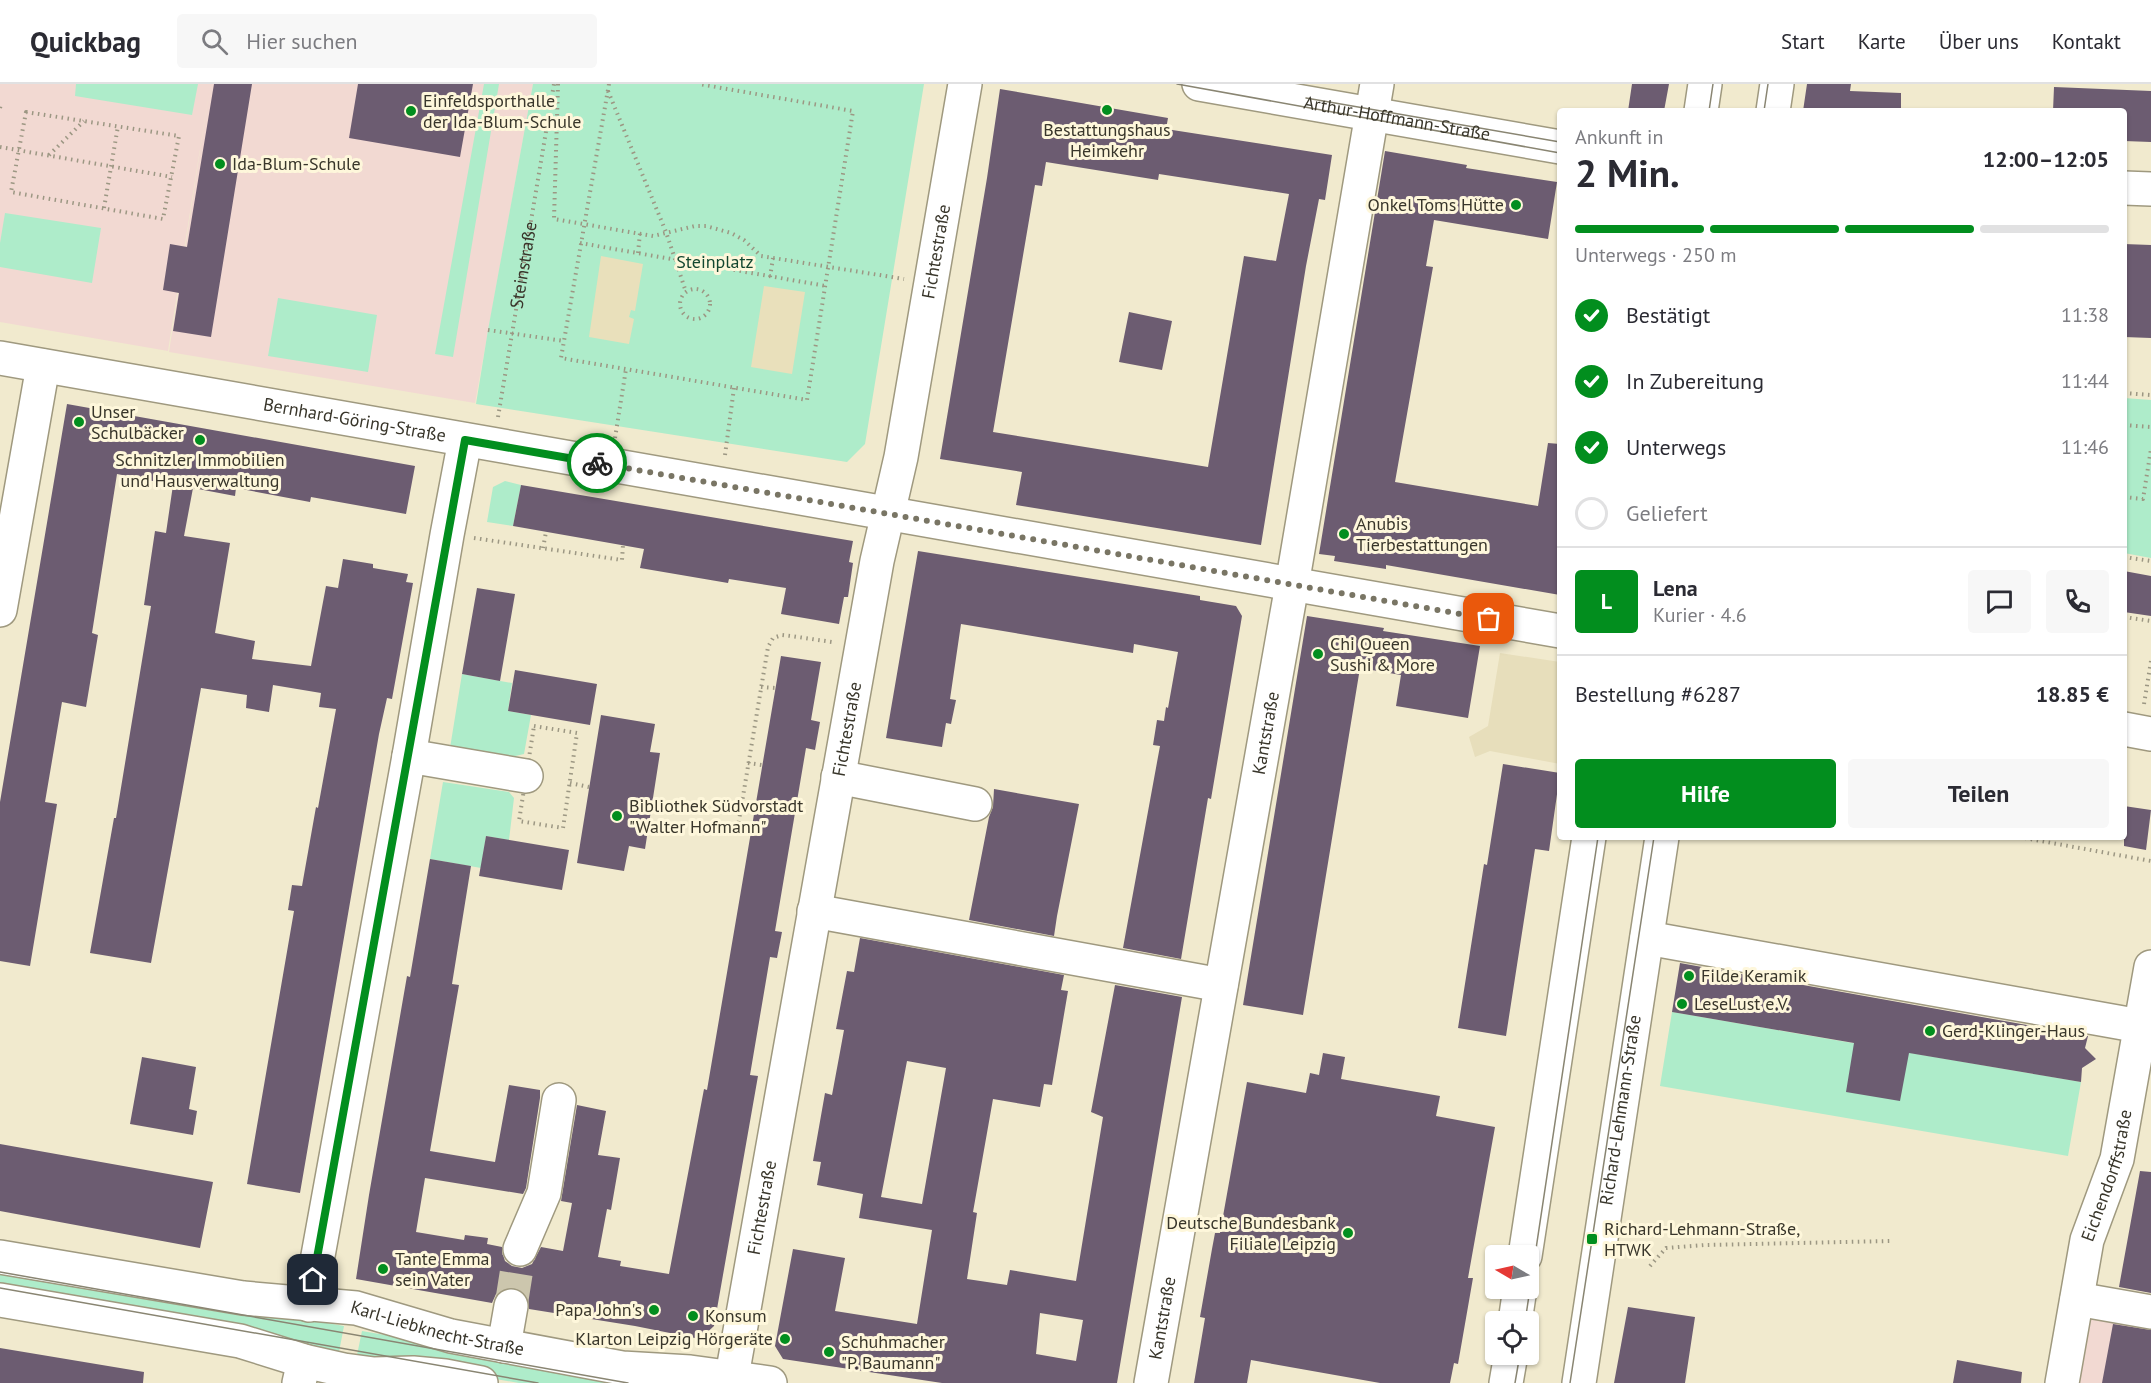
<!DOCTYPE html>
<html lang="de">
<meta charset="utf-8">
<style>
body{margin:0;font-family:"PT Sans",sans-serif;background:#f7f7f7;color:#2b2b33;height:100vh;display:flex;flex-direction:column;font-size:22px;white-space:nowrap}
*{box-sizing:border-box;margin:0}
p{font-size:20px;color:#7c7c81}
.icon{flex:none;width:33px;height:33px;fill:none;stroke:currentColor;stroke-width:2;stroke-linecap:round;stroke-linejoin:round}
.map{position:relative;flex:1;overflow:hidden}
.sheet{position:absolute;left:1557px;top:24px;width:570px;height:732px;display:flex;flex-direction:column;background:#fff;border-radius:6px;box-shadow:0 2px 4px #0004}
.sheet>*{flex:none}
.needle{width:39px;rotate:279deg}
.tools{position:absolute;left:1485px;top:1161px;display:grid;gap:12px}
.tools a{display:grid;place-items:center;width:54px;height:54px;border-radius:6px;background:#fff;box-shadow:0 2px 4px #0004;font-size:30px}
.pin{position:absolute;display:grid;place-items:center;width:51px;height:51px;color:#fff;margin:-26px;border-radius:12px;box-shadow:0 3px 9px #0006}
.courier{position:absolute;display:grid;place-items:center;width:60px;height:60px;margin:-30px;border:4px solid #028e1e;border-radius:50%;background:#fff;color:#222;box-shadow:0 2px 8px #0007}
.head em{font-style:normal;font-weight:800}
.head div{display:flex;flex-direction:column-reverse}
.head{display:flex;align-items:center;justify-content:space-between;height:102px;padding:0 18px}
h1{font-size:39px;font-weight:800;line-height:45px}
.bar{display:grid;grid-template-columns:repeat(4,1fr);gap:9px 6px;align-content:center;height:72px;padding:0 18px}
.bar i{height:8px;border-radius:4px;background:#e1e1e2}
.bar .current{background:#028e1e}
.bar p{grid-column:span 4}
.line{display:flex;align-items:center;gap:15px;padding:0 18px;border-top:2px solid #e1e1e2}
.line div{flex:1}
.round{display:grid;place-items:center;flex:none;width:63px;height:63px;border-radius:6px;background:#f7f7f7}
ol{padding:0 18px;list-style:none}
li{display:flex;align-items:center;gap:18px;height:66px}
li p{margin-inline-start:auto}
li .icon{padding:6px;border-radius:50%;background:#028e1e;color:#fff;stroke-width:4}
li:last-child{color:#7c7c81}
li i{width:33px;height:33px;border:3px solid #e1e1e2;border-radius:50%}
.button{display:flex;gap:12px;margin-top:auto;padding:12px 18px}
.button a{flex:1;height:69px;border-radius:6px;background:#028e1e;color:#fff;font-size:24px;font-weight:800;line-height:69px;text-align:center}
.button a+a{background:#f7f7f7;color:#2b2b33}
header{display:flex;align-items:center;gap:36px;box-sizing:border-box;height:84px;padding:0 30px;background:#fff;border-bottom:2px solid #e1e1e2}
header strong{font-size:28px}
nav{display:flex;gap:33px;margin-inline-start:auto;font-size:21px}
.search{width:420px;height:54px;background:#f7f7f7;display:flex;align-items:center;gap:15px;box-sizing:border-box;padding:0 21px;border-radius:6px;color:#7c7c81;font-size:22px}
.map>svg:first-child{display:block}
</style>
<header>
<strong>Quickbag</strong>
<div class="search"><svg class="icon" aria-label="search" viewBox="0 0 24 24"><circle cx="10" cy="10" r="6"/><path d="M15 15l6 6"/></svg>Hier suchen</div>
<nav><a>Start</a><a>Karte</a><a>Über uns</a><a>Kontakt</a></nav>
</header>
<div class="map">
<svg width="2151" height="1299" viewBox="0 0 2151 1299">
<rect width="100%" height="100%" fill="#f1eace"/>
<path fill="#e7debb" d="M1500 569 1560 578V680L1490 667 1475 673 1469 653 1488 642Z"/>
<path fill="#f2d9d2" d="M0 0H533L475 319 169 268 210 2 168 267 0 238Z
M2094 1209 2151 1218V1299H2078Z"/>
<path fill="#aeecca" d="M76 0H198L192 31 75 12Z
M484 0H499L453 273 435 270Z
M533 0H924L865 360 847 378 476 320 488 246Z
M5 129 101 144 92 199 0 183V159Z
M278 214 377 231 368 288 268 272Z
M2124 314 2151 316V474L2124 469Z
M505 397 521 401 513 442 487 438 493 403Z
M462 590 512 599 508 627 531 631 524 670 511 673 450 664Z
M443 698 509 708 514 714 509 756 486 752 481 784 430 775Z
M1672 928 2081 998 2068 1072 1660 1002Z
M0 1182 344 1242 339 1268 0 1209Z
M362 1247 455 1263 709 1299H519L357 1271Z"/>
<path fill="#e9e0bb" d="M601 172 643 180 635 227 631 226 629 233 634 235 629 260 589 253Z
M764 202 805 208 792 290 751 283Z"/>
<path fill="#6c5c71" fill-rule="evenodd" d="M214 0H252L211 253 173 247 179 209 163 206 170 160 187 163Z
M358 0H473L460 73 349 54Z
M1632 0H1669L1664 27H1628Z
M1807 0H1851L1850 7 1901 9V27H1803Z
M2054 3 2151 7V58L2124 57V27H2053Z
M1000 5 1168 34 1166 45 1332 71 1325 116 1319 115 1306 182 1261 461 1016 421 1022 388 940 375 987 94ZM1046 78 1158 96 1159 90 1289 110 1276 177 1244 172 1208 383 993 348 1035 101 1042 102Z
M1385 67 1467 81 1466 84 1557 98 1548 155 1434 136 1426 182 1433 183 1395 398 1538 422 1548 359 1560 360V511L1386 481V485L1334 477 1335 472 1319 470Z
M2124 160 2151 161V254L2124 253Z
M1129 228 1172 237 1162 286 1119 278Z
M67 320 415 382 406 430 311 413 310 418 236 404 235 412 193 404 184 452 230 459 215 549 255 557 252 575 311 582 326 502 338 504 343 475 373 480V484L408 490 406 498 413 499 392 615 387 614 379 650 300 1109 247 1100 294 827 288 826 292 801 302 802 316 723 318 724 336 625 319 623 321 609 273 601 269 628 246 624 247 611 201 604 151 879 90 869 114 734H116L151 522 144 521 155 447 166 449 173 401 117 390 92 549 98 551 86 623 62 618 45 718 57 720 30 882 0 877V718Z
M521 401 853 457 849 478 853 479 848 513H844L839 540 781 530 786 504 729 495 728 499 640 484 644 465 513 442Z
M918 467 1200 512V516L1236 522 1242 532 1211 715 1208 714 1181 875 1123 864 1160 662 1153 661 1157 636 1164 637 1166 623 1168 624 1178 568 1134 560 1133 569 961 540 950 615 956 616 951 640 946 639 942 663 886 654Z
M2124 487 2151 492V532L2124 528Z
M477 504 515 510 500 597 462 590Z
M1307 532 1384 544 1383 547 1480 562 1468 634 1396 622 1401 591 1360 584 1303 931 1243 921Z
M781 572 821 578 811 636 820 638 815 666 806 664 775 847 782 848 777 874 770 873 750 991 758 992 714 1242 700 1255 635 1242 529 1225 528 1215 523 1207 515 1204 504 1205 496 1210 492 1219 356 1195 369 1111 407 892 410 893 430 775 471 782 452 900 459 901 430 1067 495 1078 509 1001 540 1006V1014L526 1104 523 1110 425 1094 416 1148 464 1156 465 1151 488 1154 487 1160 502 1163V1168L505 1177 512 1182 522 1184 532 1180 541 1163 563 1167 572 1119 561 1117 577 1021 606 1027 598 1071 620 1074 611 1126 607 1125 598 1173 621 1177 620 1182 669 1190 704 1005 707 1006Z
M515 586 597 600 590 641 508 627Z
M601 631 655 640 650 668 660 669 645 765 629 762 624 787 577 779Z
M1503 680 1560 689 1549 767 1535 765 1506 952 1458 944 1484 780 1487 781Z
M994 705 1079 720 1057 832 1054 852 969 836 989 733 993 723Z
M2124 722 2151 726 2146 766 2124 762Z
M486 752 569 766 562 806 479 792Z
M860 854 1064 891 1061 906 1068 907 1052 1001 1044 1000 1040 1023 993 1015 973 1128 977 1129 967 1195 1007 1201 1010 1186 1076 1197 1103 1033 1091 1028 1115 901 1182 913 1117 1299H942L783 1275 775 1262 793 1165 845 1174 835 1227 917 1240 932 1146 859 1134 863 1110 817 1101 821 1078 813 1077 825 1009 832 1011 840 968 844 946 836 945 847 887 854 888ZM907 977 946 984 922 1120 881 1113ZM1040 1229 1083 1236 1076 1277 1036 1270Z
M1680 879 2088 952 2085 964 2096 975 2082 984 2081 998 1909 969 1900 1017 1846 1008 1854 959 1672 928Z
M1323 969 1345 973 1341 995 1440 1012 1436 1032 1495 1043 1468 1194H1473L1458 1280 1454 1279 1450 1299H1380L1251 1276 1247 1299H1194L1205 1234 1200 1233 1212 1165 1215 1149H1220L1247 998 1306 1009 1310 989 1319 991Z
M142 973 196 983 189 1025 197 1027 193 1051 130 1040Z
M0 1060 213 1098 200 1164 0 1127Z
M2140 1087 2151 1088V1209L2119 1203Z
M1628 1223 1695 1233 1685 1299H1614Z
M2113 1240 2151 1246V1299H2102Z
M0 1264 144 1288 143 1299H0Z
M1957 1276 2022 1288 2021 1299H1953Z"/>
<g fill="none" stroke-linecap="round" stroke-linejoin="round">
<path stroke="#ccc6ad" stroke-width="33" stroke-dasharray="33 16" stroke-linecap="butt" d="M511 1222 520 1165"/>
<defs>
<g id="minor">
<path id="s2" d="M1199 0 1560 63"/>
<path d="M2124 104 2151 105"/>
<path id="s3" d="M0 274 1560 547"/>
<path d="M0 526 43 282"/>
<path d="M2124 645 2151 650"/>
<path d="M409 672 526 692"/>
<path d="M838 693 975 720"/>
<path d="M814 827 1221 901"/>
<path d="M1647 854 2140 942"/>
<path d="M520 1165 544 1109 559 1016"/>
<path d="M2077 1215 2151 1228"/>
<path d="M309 1221 409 672 447 451 465 356"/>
<path d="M504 1262 511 1222"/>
<path id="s4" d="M732 1292 877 477 901 373 965 0"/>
<path d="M299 1299 304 1277"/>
<path id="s5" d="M1151 1299 1292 501 1377 0"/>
<path id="s6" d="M2062 1299 2087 1156 2117 1075 2151 883"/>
</g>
<g id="major">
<path d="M1701 27 1705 0"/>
<path d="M1773 27 1777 0"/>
<path d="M1525 1172 1589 753"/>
<path id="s7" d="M0 1173 243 1214 356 1224 451 1252 622 1284 690 1288 770 1299"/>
<path d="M0 1216 240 1257 304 1277 344 1286 374 1290 413 1289 445 1292 481 1299"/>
<path d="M1515 1238 1520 1204"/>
<path d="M1506 1299 1511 1270"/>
<path id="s8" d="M1579 1299 1662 753"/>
</g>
</defs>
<use href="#minor" stroke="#9f997f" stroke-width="36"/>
<use href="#major" stroke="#9f997f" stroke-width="36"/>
<g stroke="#9c9783" stroke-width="4" stroke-dasharray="1.5 4.5" stroke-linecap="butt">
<path d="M558 0 554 135 653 152 695 142H706L731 149 744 156 761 172 904 195"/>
<path d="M609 0 561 274 807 316 853 27 699 0"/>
<path d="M608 7 666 148 686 208"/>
<path d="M0 24 1 20"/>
<path d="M26 28 179 52 163 135 11 108Z"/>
<path d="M0 63 172 93"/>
<path d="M49 71 84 37"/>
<path d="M104 124 118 42"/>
<path d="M580 159 826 202"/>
<path d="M638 169 640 149"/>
<path d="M770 193 773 174"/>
<circle cx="695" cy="220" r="15"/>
<path d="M488 246 564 257"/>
<path d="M2124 309 2151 311"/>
<path id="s1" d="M498 333 554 0"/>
<path d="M2124 341 2151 343"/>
<path d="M615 354 626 285"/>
<path d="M725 371 734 304"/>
<path d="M2124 413 2143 415 2151 365"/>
<path d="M474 454 622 476 623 461"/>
<path d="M543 464 546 448"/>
<path d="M2124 473 2151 477"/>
<path d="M2124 533 2151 537"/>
<path d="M761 603 775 604"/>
<path d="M2144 620 2151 577"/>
<path d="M534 642 577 649 563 744 519 737Z"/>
<path d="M748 679 762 681"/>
<path d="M570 699 589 703"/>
<path d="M751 750 737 748 768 563 773 554 782 551 791 552 832 558"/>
<path d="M2019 753 2151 777"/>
<path d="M1650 1182 1666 1164 1705 1161 1892 1157"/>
</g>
<use href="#minor" stroke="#fff" stroke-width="33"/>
<use href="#major" stroke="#fff" stroke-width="33"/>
<path stroke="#898572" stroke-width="1.5" d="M1177 0 1560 69
M1306 14 1560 58
M1709 27 1713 0
M1764 27 1768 0
M0 1188 628 1299
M0 1204 538 1299
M1525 1238 1598 753
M1515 1299 1520 1270
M1570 1299 1654 753"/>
</g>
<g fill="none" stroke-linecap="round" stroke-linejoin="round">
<path stroke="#797564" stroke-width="6" stroke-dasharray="0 10.8" d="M597 379 1489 535"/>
<path stroke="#028e1e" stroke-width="8" d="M313 1196 465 356 597 379"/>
</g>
<g fill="#028e1e" stroke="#fef7db" stroke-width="2">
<circle cx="1107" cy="26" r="6"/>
<circle cx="411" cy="27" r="6"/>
<circle cx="220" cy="80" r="6"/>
<circle cx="1516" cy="121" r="6"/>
<circle cx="79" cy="338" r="6"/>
<circle cx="200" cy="356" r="6"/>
<circle cx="1344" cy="450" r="6"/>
<circle cx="1318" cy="570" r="6"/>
<circle cx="617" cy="732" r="6"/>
<circle cx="1689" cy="892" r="6"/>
<circle cx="1682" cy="920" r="6"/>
<circle cx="1930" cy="947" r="6"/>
<circle cx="1348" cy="1149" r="6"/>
<rect x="1586" y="1149" width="12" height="12" rx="3"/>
<circle cx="383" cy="1185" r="6"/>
<circle cx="654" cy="1226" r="6"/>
<circle cx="693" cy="1232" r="6"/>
<circle cx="785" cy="1255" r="6"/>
<circle cx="829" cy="1268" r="6"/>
</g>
<g text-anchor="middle" stroke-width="6" stroke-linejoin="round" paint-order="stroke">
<g font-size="18" fill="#39362b" stroke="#fef7db" text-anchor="start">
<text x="423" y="23">Einfeldsporthalle<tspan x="423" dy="21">der Ida-Blum-Schule</tspan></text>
<text x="1107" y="52" text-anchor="middle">Bestattungshaus<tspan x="1107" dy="21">Heimkehr</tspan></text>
<text x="232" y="86">Ida-Blum-Schule</text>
<text x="1504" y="127" text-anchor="end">Onkel Toms Hütte</text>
<text x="91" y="334">Unser<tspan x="91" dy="21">Schulbäcker</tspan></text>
<text x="200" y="382" text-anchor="middle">Schnitzler Immobilien<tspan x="200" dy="21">und Hausverwaltung</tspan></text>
<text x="1356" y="446">Anubis<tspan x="1356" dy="21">Tierbestattungen</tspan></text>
<text x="1330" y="566">Chi Queen<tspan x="1330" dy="21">Sushi &amp; More</tspan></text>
<text x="629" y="728">Bibliothek Südvorstadt<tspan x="629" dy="21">"Walter Hofmann"</tspan></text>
<text x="1701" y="898">Filde Keramik</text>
<text x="1694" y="926">LeseLust e.V.</text>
<text x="1942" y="953">Gerd-Klinger-Haus</text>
<text x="1336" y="1145" text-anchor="end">Deutsche Bundesbank<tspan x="1336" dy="21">Filiale Leipzig</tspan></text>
<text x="1604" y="1151">Richard-Lehmann-Straße,<tspan x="1604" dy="21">HTWK</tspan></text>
<text x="395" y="1181">Tante Emma<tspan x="395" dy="21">sein Vater</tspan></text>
<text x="642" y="1232" text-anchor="end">Papa John's</text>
<text x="705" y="1238">Konsum</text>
<text x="773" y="1261" text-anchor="end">Klarton Leipzig Hörgeräte</text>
<text x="841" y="1264">Schuhmacher<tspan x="841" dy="21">"P. Baumann"</tspan></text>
</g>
<g font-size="18" fill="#39362b" stroke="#fef7db">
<text dy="6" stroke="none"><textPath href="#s2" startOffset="201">Arthur-Hoffmann-Straße</textPath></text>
<text dy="6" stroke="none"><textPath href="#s4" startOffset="1143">Fichtestraße</textPath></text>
<text dy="6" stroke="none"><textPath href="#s1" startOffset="154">Steinstraße</textPath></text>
<text dy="6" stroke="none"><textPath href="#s3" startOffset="360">Bernhard-Göring-Straße</textPath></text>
<text dy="6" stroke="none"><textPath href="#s4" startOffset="657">Fichtestraße</textPath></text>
<text dy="6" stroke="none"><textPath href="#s5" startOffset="660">Kantstraße</textPath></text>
<text dy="6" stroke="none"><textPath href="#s8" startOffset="276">Richard-Lehmann-Straße</textPath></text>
<text dy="6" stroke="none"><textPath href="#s6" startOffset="213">Eichendorffstraße</textPath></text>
<text dy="6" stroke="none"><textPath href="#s4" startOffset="171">Fichtestraße</textPath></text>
<text dy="6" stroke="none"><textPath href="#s5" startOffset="66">Kantstraße</textPath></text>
<text dy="6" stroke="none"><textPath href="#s7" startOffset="444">Karl-Liebknecht-Straße</textPath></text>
</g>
<g font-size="18" fill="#144730" stroke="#fef7db">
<text x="715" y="184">Steinplatz</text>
</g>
</g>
</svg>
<div class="tools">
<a><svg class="needle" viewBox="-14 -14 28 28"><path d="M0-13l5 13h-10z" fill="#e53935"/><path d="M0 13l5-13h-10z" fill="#7c7c81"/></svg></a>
<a><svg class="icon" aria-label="locate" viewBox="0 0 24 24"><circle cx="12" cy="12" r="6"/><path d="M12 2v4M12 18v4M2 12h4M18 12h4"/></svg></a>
</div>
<div class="pin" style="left:1489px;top:535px;background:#ea580c"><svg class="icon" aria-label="bag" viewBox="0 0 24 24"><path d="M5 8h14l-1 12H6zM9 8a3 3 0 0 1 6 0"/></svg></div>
<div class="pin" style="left:313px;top:1196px;background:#1f2937"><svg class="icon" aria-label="home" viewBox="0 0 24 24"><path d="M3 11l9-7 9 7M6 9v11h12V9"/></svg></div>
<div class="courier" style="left:597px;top:379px"><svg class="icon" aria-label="bike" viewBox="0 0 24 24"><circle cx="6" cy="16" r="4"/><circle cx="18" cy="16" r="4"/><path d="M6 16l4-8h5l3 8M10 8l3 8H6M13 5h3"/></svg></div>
<section class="sheet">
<div class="head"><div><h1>2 Min.</h1><p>Ankunft in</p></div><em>12:00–12:05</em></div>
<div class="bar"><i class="current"></i><i class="current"></i><i class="current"></i><i></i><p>Unterwegs · 250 m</p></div>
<ol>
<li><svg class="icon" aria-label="check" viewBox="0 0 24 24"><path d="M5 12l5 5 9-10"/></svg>Bestätigt<p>11:38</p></li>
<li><svg class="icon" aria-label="check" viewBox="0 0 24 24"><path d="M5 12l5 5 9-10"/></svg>In Zubereitung<p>11:44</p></li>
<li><svg class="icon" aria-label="check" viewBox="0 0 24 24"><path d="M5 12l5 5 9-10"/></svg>Unterwegs<p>11:46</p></li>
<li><i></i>Geliefert</li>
</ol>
<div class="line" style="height:108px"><b class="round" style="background:#028e1e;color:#fff">L</b><div><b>Lena</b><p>Kurier · 4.6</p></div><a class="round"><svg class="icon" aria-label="chat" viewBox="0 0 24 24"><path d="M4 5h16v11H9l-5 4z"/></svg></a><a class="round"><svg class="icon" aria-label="phone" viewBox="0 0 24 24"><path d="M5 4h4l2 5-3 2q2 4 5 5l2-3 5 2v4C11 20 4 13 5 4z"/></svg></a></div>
<div class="line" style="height:78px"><div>Bestellung #6287</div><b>18.85 €</b></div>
<div class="button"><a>Hilfe</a><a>Teilen</a></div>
</section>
</div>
